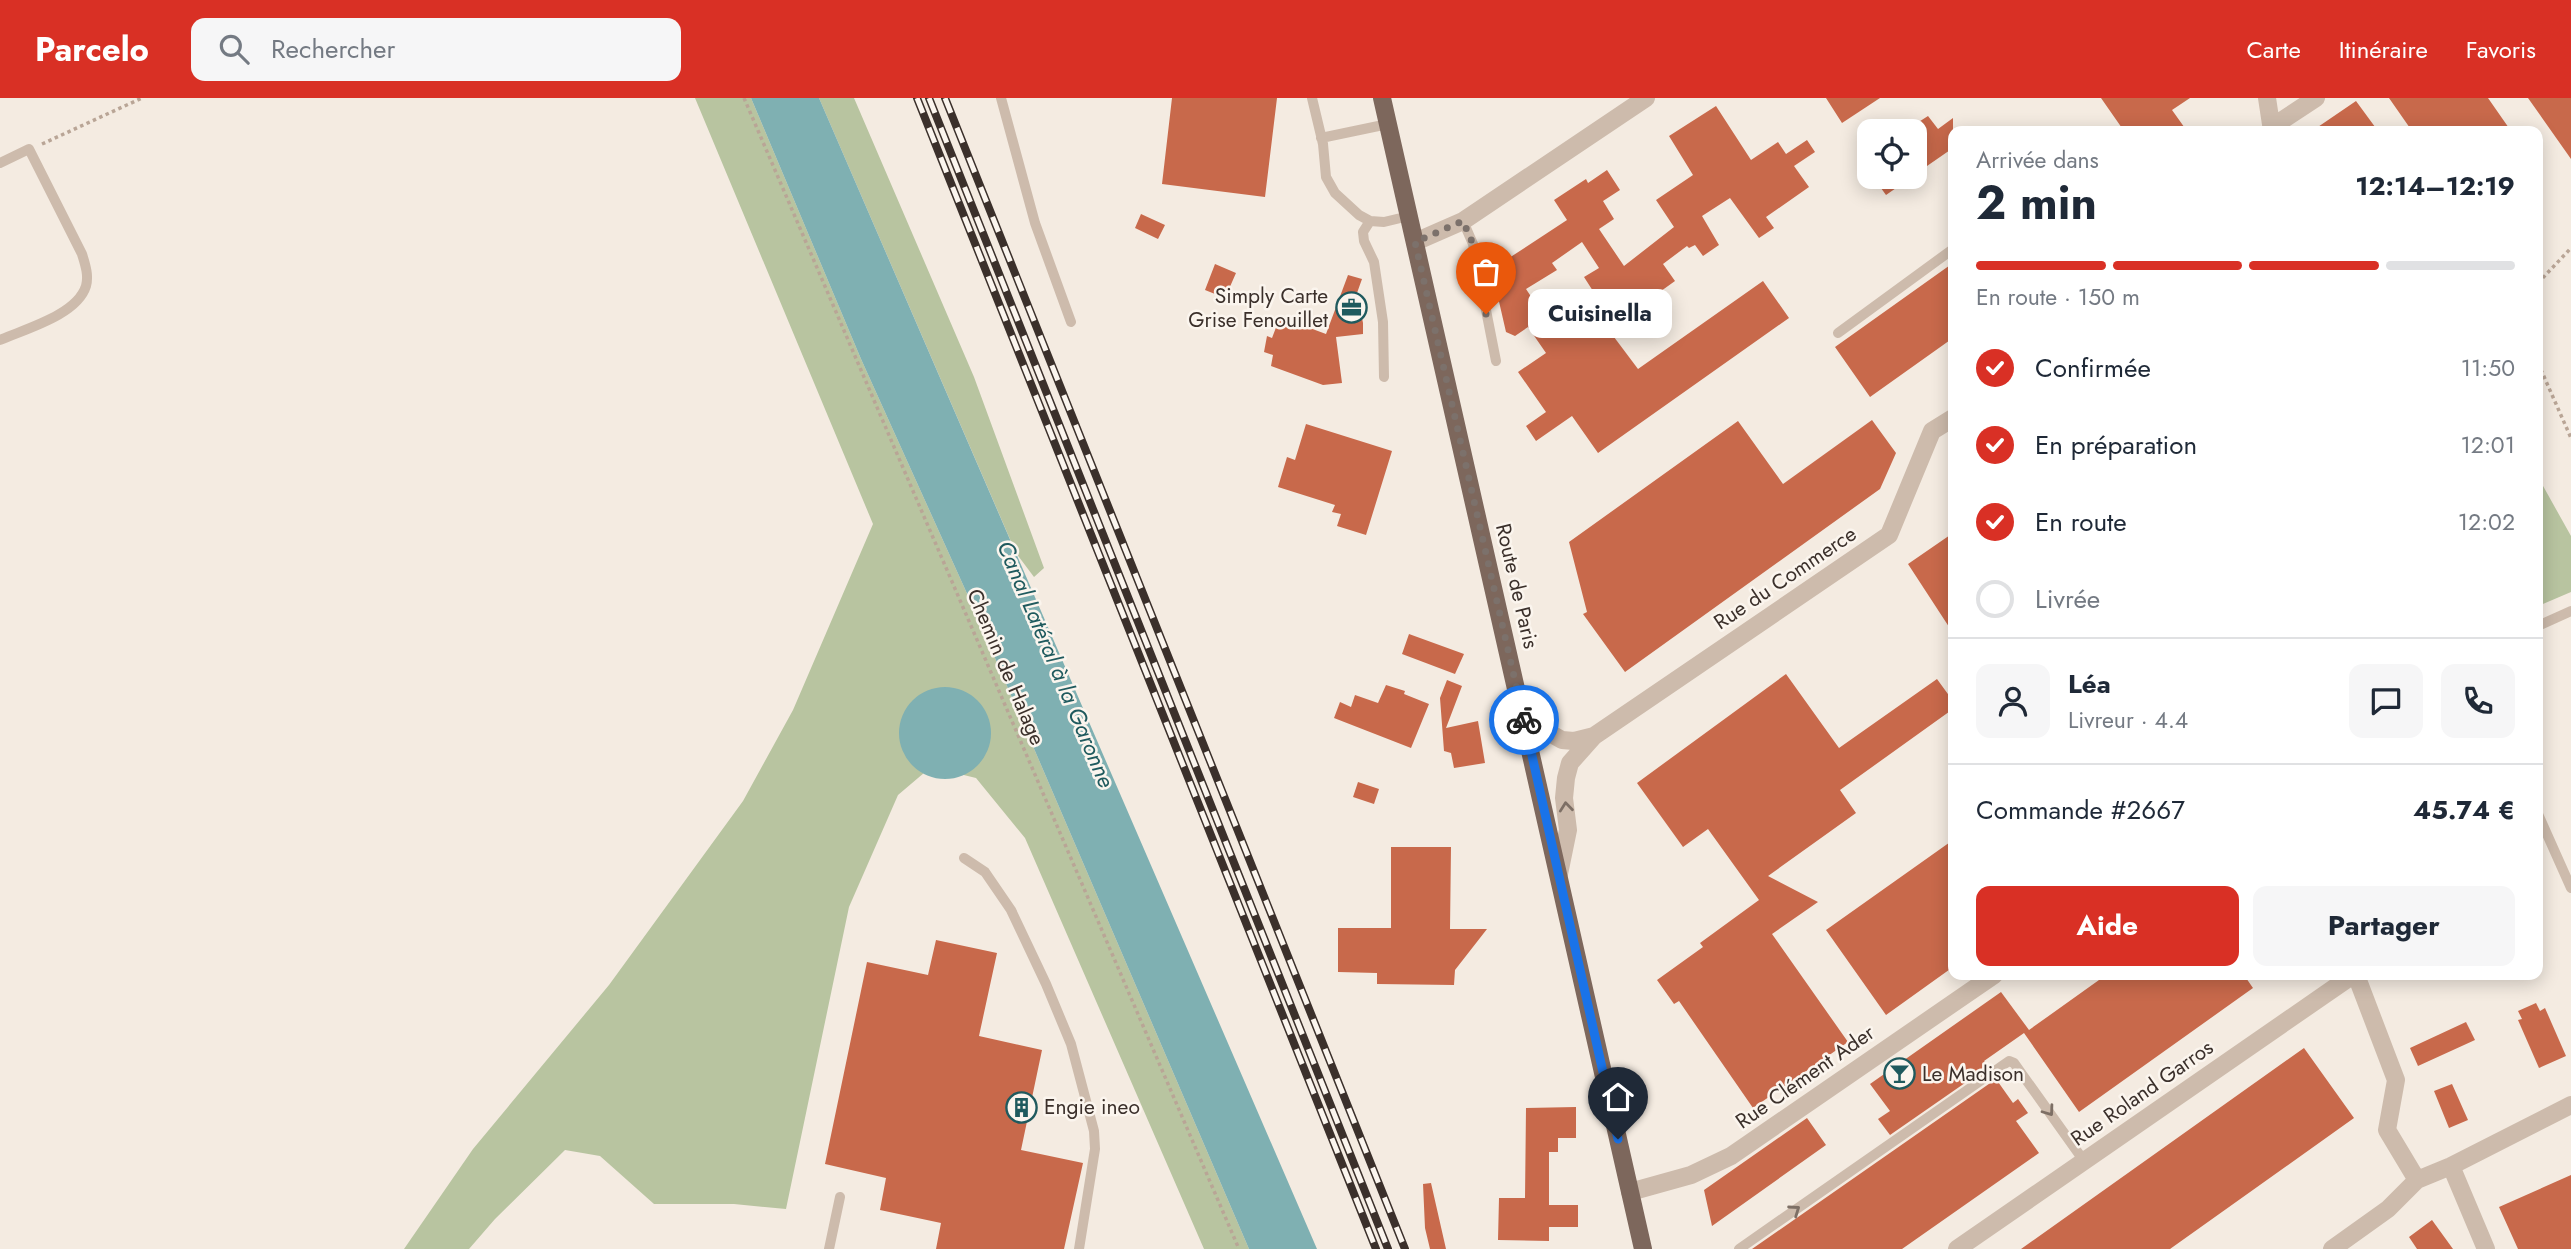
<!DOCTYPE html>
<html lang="fr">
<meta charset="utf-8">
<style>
body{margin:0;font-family:Jost,sans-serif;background:#f6f6f7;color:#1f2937;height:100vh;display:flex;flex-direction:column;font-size:26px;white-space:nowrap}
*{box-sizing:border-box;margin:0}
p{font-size:23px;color:#747a83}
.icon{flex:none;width:38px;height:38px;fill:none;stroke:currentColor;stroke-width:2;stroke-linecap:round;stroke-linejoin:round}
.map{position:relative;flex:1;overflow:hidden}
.drawer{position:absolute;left:1948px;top:28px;width:595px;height:854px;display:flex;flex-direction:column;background:#fff;border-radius:14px;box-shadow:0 4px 18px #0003}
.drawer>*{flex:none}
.fabs{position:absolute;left:1857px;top:21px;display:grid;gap:14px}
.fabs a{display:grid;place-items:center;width:70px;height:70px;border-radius:14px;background:#fff;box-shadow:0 4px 18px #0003;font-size:35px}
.pin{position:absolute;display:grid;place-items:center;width:60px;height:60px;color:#fff;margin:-72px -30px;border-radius:50% 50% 50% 0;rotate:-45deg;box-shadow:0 0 7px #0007}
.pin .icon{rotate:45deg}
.courier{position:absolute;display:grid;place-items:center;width:70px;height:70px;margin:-35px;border:5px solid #1a73e8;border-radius:50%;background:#fff;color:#222;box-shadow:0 2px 9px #0007}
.bubble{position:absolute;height:49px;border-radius:14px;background:#fff;box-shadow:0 4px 18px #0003;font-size:23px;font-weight:700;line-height:49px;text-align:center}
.summary em{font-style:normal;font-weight:700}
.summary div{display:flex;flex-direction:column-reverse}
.summary{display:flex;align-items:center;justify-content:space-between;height:119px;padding:0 28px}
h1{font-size:46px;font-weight:700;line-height:52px}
.bar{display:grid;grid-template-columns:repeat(4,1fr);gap:10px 7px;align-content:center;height:84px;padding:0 28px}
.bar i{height:9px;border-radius:5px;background:#e0e1e3}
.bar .current{background:#d93025}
.bar p{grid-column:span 4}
.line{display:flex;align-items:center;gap:18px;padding:0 28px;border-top:2px solid #e0e1e3}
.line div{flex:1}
.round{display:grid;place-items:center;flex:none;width:74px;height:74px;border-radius:14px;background:#f6f6f7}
ol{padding:0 28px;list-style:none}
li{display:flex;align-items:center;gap:21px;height:77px}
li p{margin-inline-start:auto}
li .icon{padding:7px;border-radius:50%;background:#d93025;color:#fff;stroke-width:4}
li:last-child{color:#747a83}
li i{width:38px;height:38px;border:4px solid #e0e1e3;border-radius:50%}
.button{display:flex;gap:14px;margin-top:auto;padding:14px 28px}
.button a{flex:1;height:80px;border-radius:14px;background:#d93025;color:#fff;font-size:28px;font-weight:700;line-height:80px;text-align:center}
.button a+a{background:#f6f6f7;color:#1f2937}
header{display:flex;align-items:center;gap:42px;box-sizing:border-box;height:98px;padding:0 35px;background:#d93025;color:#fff}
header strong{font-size:33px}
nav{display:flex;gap:38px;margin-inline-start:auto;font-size:24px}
.search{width:490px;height:63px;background:#f6f6f7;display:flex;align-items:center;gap:18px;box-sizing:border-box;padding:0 24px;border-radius:14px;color:#747a83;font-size:26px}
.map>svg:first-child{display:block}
</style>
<header>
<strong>Parcelo</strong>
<div class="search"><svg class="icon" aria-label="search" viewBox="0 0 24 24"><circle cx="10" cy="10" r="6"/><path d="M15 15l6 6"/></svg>Rechercher</div>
<nav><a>Carte</a><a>Itinéraire</a><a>Favoris</a></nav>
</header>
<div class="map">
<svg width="2571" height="1151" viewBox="0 0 2571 1151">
<rect width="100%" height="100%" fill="#f4ebe1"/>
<path fill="#b8c4a0" d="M695 0H751L861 261 974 511 1249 1151H1204L1025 740 976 680 931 669 898 697 849 809 786 1111 734 1106H654L600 1058 565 1052 495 1121 469 1151H404L473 1051 609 887 743 703 793 612 873 426Z
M819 0H854L974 279 1044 470 1034 479 1016 455Z
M2538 379 2571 438V494L2538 508Z"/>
<path fill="#7fb0b2" d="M751 0H819L1317 1151H1249L974 511 861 261Z
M899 635a46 46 0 1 1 92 0a46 46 0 1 1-92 0Z"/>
<path fill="#c8694b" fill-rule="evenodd" d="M1172 0H1277L1265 99 1162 86Z
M1826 0H1880L1842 25Z
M2101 0H2190L2172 12 2187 33H2124Z
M2389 0H2488L2511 33H2412Z
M2528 0H2571V61Z
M2356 3 2378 33H2312Z
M1716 8 1751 62 1778 44 1786 56 1807 42 1815 54 1794 68 1809 89 1766 119 1774 130 1759 140 1730 100 1702 118 1719 147 1703 158 1695 147 1689 150 1687 148 1663 166 1675 183 1608 231 1638 271 1763 183 1789 220 1598 355 1572 318 1536 343 1526 328 1546 314 1518 274 1546 255 1528 229 1515 238 1506 234 1489 160 1500 153 1506 162 1567 122 1554 102 1586 81 1588 85 1607 72 1620 92 1603 103 1614 121 1599 131 1624 168 1674 129 1656 102 1693 77 1669 38ZM1582 144 1599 170 1584 179 1600 204 1556 236 1526 191 1557 172 1552 165Z
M1928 18 1938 31 1953 20V50L1914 77V27Z
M1873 79H1912L1886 97Z
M1141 116 1165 127 1158 141 1135 130Z
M1953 165V240L1870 299 1835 249Z
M1215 166 1236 175 1225 200 1205 192Z
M1348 177 1362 181 1357 195 1363 225V236L1336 239 1342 285 1323 287 1271 268 1273 257 1264 254 1267 238 1272 240 1280 219 1326 236Z
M1872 322 1896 355 1880 391 1625 574 1583 516 1587 514 1569 444 1738 323 1783 386Z
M1306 326 1392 353 1366 437 1337 428 1341 416 1332 414 1335 407 1278 389 1287 359 1295 362Z
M1953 435V535L1908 466Z
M1409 536 1464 556 1455 576 1402 556Z
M1786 576 1839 650 1937 581 1953 603V611L1840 692 1856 715 1768 778 1818 804 1772 836 1848 944 1753 1010 1679 903 1674 906 1657 882 1703 849 1700 845 1759 802 1708 731 1683 749 1637 685Z
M1447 582 1462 588 1446 630 1478 623 1485 665 1454 670 1451 655 1444 653 1440 600Z
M1386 587 1405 593 1404 596 1429 606 1411 650 1334 620 1340 604 1351 609 1355 597 1378 605Z
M1358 684 1379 691 1374 706 1353 699Z
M1953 742V869L1886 917 1826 832Z
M1391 749H1451L1450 831H1487L1455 872 1454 887 1377 886V875L1338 874V830H1391Z
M936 842 997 855 979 938 1042 952 1021 1052 1083 1065 1064 1151H936L941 1125 880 1112 886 1080 825 1066 867 864 928 877Z
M2106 877H2244L2253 890 2079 1014 2024 935 1984 963 1988 969 1890 1037 1878 1021 1890 1013 1870 986 2001 894 2029 932Z
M2536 905 2540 913 2545 910 2566 958 2539 970 2518 922 2522 921 2518 913Z
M2466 924 2475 942 2418 968 2410 950Z
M2304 950 2354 1020 2170 1151H2021Z
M1996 981 2013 1005 2018 1001 2028 1015 2016 1023 2039 1055 1902 1151H1752Z
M2452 986 2468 1022 2449 1030 2434 993Z
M1576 1009V1040H1558V1054H1549V1107H1578V1129H1549V1143L1498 1142 1499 1100H1525L1526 1010Z
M1807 1020 1826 1047 1712 1128 1704 1092Z
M2571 1077V1151H2518L2499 1109Z
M1431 1085 1446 1151H1430L1425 1130 1423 1086Z
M2432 1122 2453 1151H2417L2409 1139Z"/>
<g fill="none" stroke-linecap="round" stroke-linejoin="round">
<path stroke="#b9a596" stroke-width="3.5" stroke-dasharray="3.5 3.5" stroke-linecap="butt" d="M744 0 1239 1151
M42 46 142 0
M2538 185 2571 150
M2538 265 2571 340"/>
<path stroke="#cdbbac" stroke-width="10" d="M1001 0 1035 125 1071 224
M1312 0 1323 46 1326 79 1335 95 1359 117 1370 123 1384 124 1409 118
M1321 40 1388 26
M0 65 29 51 82 156C85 166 89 177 86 188 77 217 25 231 0 242
M1370 123 1363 134 1364 143 1374 164 1383 224 1384 279
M1463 123 1473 146 1496 263
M1838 235 1953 151
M2538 528 2571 513
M2538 716 2571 790
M964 760 985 774 1011 812 1046 886 1071 946 1094 1033 1095 1051 1079 1151
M829 1151 840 1099
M1739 1151 2009 963 2014 965 2084 1063"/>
<path stroke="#cdbbac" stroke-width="18" d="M2267 0 2272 33
M2272 29 2316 0
M1415 144 1463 123 1646 0
M1527 637 1546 633 1562 642 1574 643 1594 638 1570 665 1566 680 1564 700 1568 732 1559 776
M1594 638 1889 437 1932 333 1953 320
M2356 877 2396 982 2387 1032 2417 1082
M2451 1068 2486 1151
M1630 1094 1691 1077 1731 1058 1994 877
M1957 1151 2353 877
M2332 1151 2388 1111 2417 1082 2451 1068 2571 1007"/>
<path stroke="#7d675c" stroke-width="18" d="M1382 0 1643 1151"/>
<defs>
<path id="rail" d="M917 0 1376 1151
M929 0 1388 1151
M945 0 1405 1151"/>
</defs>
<use href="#rail" stroke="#3b302b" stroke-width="8"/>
<use href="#rail" stroke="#fbf5ee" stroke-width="5" stroke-dasharray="16" stroke-linecap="butt"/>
</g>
<defs><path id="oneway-chevron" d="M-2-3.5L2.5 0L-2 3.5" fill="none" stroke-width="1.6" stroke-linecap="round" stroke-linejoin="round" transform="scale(1.75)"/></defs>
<g stroke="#7d6f65">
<use href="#oneway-chevron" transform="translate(1566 709) rotate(-96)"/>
<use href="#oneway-chevron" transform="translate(2049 1013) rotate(54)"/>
<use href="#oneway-chevron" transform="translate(1795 1112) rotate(-35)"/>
</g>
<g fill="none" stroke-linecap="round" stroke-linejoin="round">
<path stroke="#7c716b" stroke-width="7" stroke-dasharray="0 12.6" d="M1486 216 1473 146 1463 123 1415 144 1524 622"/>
<path stroke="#1a73e8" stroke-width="9" d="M1524 622 1618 1041"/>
</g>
<defs>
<symbol id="office-ring" viewBox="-11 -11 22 22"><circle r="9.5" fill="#fbf5ee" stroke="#1f5a5e" stroke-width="1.5"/><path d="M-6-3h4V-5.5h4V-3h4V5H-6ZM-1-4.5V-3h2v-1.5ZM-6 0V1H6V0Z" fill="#1f5a5e"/></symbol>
<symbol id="bar-ring" viewBox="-11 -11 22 22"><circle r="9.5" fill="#fbf5ee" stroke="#1f5a5e" stroke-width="1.5"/><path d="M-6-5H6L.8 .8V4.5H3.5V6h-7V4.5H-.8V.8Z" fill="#1f5a5e"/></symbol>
<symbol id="building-ring" viewBox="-11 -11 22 22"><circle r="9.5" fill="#fbf5ee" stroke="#1f5a5e" stroke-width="1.5"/><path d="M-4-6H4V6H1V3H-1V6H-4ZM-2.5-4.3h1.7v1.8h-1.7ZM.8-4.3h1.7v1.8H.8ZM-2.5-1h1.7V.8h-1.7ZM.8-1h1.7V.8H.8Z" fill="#1f5a5e"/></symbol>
</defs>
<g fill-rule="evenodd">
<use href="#office-ring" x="1334" y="192" width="35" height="35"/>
<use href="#bar-ring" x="1882" y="958" width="35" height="35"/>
<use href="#building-ring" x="1004" y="992" width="35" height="35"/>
</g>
<g text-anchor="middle" stroke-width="5" stroke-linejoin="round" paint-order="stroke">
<g font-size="21" fill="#3b302b" stroke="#fbf5ee" text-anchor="start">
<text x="1328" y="205" text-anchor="end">Simply Carte<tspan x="1328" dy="24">Grise Fenouillet</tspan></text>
<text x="1922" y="983">Le Madison</text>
<text x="1044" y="1016">Engie ineo</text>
</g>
<g font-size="21" fill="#3b302b" stroke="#fbf5ee">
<text transform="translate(1785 480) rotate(-34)" y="7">Rue du Commerce</text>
<text transform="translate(1517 488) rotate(77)" y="7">Route de Paris</text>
<text transform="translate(1006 569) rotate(67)" y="7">Chemin de Halage</text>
<text transform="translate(1805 979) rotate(-35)" y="7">Rue Clément Ader</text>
<text transform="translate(2142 995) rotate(-35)" y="7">Rue Roland Garros</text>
</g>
<g font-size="23" font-style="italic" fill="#1f5a5e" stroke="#fbf5ee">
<text transform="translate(1056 566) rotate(67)" y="8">Canal Latéral à la Garonne</text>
</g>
</g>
</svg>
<div class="fabs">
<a><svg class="icon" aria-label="locate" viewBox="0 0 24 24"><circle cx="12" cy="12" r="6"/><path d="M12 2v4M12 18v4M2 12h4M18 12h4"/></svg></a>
</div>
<div class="pin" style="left:1486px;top:216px;background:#ea580c"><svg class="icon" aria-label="bag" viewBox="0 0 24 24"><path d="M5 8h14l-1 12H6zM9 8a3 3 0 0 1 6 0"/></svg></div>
<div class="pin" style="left:1618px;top:1041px;background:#1f2937"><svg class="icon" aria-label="home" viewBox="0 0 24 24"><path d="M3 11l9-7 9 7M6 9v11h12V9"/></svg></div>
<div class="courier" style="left:1524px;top:622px"><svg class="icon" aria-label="bike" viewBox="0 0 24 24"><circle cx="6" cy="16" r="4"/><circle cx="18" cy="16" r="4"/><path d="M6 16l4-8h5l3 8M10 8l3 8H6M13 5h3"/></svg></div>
<div class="bubble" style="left:1528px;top:191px;width:144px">Cuisinella</div>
<section class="drawer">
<div class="summary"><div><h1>2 min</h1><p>Arrivée dans</p></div><em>12:14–12:19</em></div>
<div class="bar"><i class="current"></i><i class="current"></i><i class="current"></i><i></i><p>En route · 150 m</p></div>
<ol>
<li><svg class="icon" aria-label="check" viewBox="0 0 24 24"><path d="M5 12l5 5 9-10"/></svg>Confirmée<p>11:50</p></li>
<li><svg class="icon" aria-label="check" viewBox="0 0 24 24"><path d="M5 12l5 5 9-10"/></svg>En préparation<p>12:01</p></li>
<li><svg class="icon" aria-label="check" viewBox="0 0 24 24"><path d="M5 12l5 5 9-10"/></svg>En route<p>12:02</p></li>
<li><i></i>Livrée</li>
</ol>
<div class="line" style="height:126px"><a class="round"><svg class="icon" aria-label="person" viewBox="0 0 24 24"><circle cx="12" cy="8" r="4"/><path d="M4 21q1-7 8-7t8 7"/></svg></a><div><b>Léa</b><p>Livreur · 4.4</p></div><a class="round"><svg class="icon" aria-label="chat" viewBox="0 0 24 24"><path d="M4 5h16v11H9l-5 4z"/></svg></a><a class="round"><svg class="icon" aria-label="phone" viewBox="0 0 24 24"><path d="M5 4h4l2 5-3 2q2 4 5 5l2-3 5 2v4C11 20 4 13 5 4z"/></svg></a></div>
<div class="line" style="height:91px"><div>Commande #2667</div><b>45.74 €</b></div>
<div class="button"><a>Aide</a><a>Partager</a></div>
</section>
</div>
